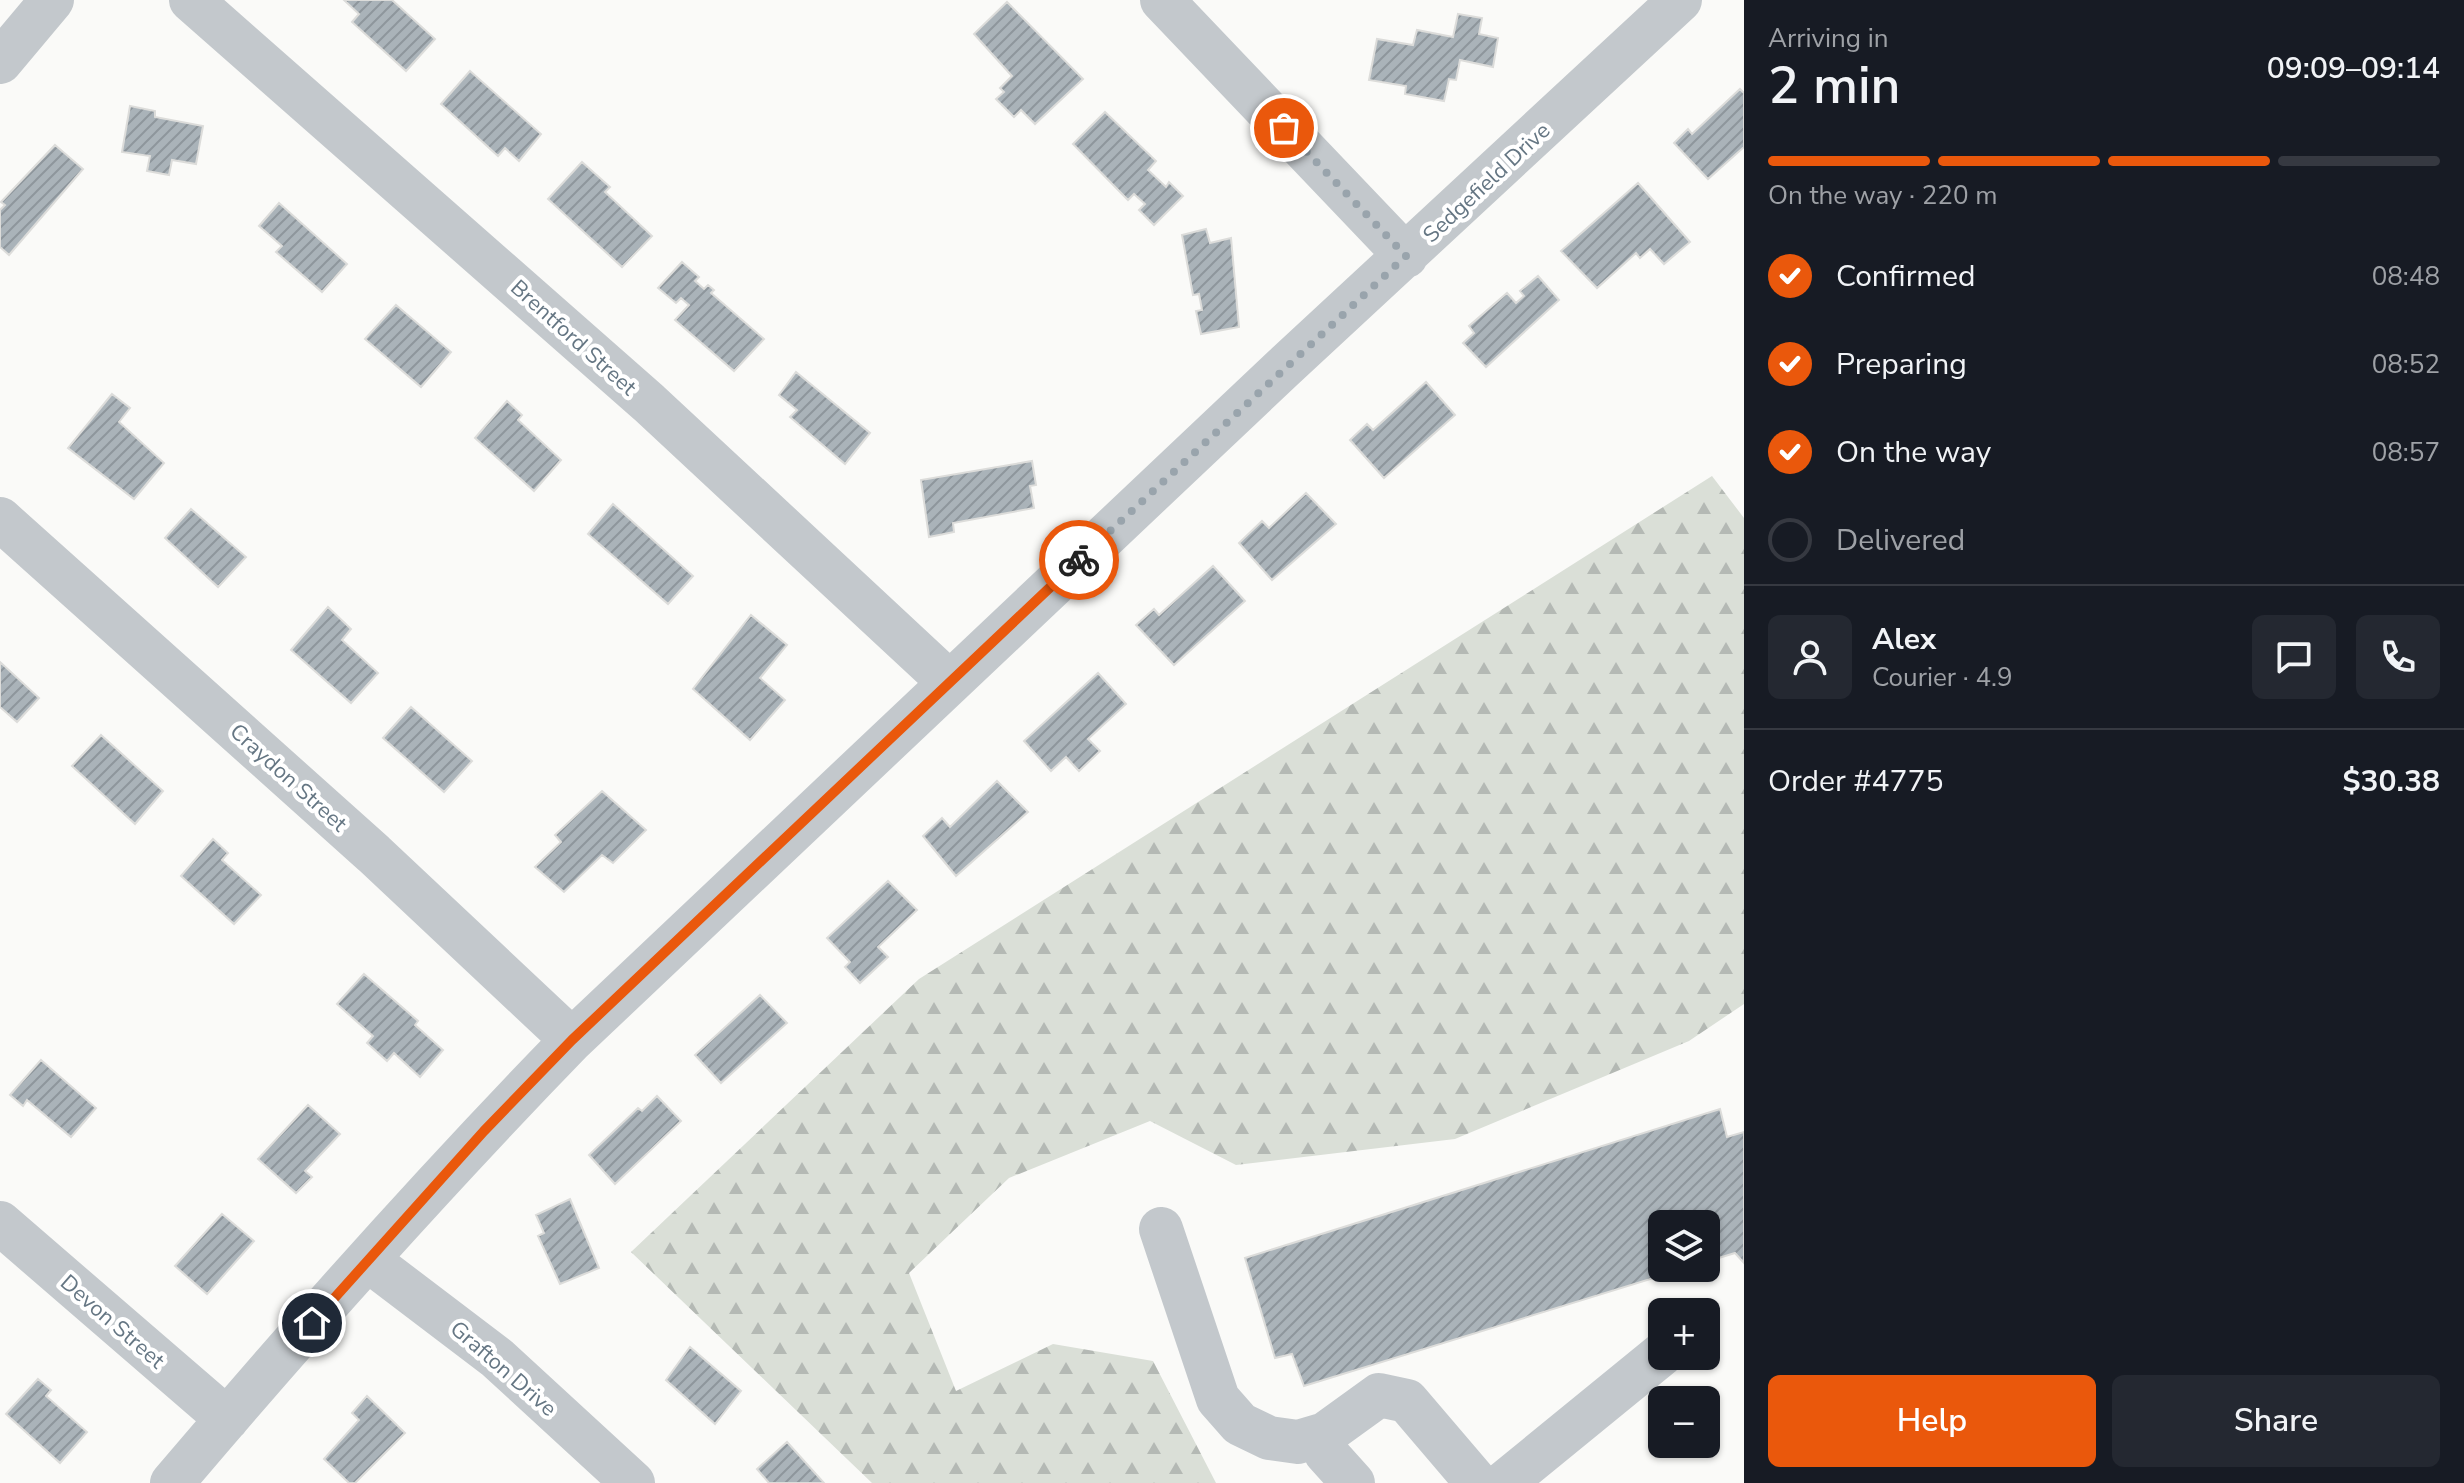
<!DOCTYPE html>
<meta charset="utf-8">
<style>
body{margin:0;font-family:"Nunito Sans",sans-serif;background:#242831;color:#f1f3f6;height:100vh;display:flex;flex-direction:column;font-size:30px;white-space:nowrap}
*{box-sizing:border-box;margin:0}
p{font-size:26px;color:#9ea1a6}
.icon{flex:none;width:44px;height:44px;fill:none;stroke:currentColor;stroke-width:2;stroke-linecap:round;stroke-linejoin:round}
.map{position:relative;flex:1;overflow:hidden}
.drawer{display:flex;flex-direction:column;background:#171b24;width:720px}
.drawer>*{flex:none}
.fabs{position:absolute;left:1648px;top:1210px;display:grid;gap:16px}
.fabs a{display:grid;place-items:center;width:72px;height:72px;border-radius:12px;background:#171b24;box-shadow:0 2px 6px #0004;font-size:40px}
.pin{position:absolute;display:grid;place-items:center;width:68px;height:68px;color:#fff;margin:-34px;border:4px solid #fff;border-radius:50%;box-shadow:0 2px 8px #0007}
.courier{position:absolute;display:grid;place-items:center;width:80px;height:80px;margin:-40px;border:6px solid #ea580c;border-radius:50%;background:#fff;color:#222;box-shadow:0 2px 10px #0007}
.head em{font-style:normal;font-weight:600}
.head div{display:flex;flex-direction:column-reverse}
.head{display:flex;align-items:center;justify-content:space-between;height:136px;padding:0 24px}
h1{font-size:52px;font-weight:600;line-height:60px}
.bar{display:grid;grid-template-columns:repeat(4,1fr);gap:12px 8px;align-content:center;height:96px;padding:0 24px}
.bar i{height:10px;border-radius:6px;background:#363941}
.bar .active{background:#ea580c}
.bar p{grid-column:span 4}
.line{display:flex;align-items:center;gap:20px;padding:0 24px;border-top:2px solid #363941}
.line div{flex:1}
.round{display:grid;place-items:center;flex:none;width:84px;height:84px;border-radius:12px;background:#242831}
ol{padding:0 24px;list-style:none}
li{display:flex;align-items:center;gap:24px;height:88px}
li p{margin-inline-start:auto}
li .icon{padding:8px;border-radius:50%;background:#ea580c;color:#fff;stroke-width:4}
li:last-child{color:#9ea1a6}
li i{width:44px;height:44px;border:4px solid #363941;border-radius:50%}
.primary-button{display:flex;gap:16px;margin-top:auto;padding:16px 24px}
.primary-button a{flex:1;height:92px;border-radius:12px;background:#ea580c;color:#fff;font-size:32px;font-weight:600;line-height:92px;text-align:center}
.primary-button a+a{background:#242831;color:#f1f3f6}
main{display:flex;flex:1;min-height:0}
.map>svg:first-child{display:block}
</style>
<main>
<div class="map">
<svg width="1744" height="1483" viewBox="0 0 1744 1483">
<defs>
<pattern id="forest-firs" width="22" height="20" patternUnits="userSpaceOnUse" patternTransform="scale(2)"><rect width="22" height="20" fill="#dadfd7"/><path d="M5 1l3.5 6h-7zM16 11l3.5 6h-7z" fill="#b4b9b4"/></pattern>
<pattern id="building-hatch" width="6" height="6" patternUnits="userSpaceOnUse" patternTransform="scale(2)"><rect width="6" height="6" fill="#aab3b9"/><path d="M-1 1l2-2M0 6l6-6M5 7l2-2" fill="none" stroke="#8e969c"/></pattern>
</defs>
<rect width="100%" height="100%" fill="#fafaf8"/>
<path fill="url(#forest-firs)" d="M1712 476 1744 518V1004L1689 1041 1455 1139 1236 1165 1150 1121 1009 1178 909 1273 956 1391 1053 1344 1153 1361 1216 1483H872L631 1252 919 979Z"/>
<path fill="url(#building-hatch)" stroke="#dcdcda" stroke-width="2" d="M344 0H392L435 39 406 71 352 22 359 14Z
M1007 2 1083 79 1035 124 1021 110 1014 117 996 99 1004 92 1000 88 1012 76 974 34Z
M1458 14 1482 18 1479 34 1498 38 1493 67 1460 60 1456 80 1449 79 1444 101 1405 94 1406 86 1369 80 1377 39 1413 45 1417 30 1453 37Z
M470 71 541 134 519 161 505 148 498 156 441 104Z
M1740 89 1744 93V147L1708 179 1674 143 1688 129 1692 134Z
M130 106 155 111V117L203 126 196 164 172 160 169 175 147 171 150 156 122 152Z
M1105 112 1156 161 1148 170 1166 187 1169 182 1183 196 1154 225 1139 210 1145 204 1134 194 1128 200 1073 144Z
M55 145 83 169 9 255 0 247V210L5 205 1 202Z
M582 162 610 187 605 192 652 236 622 267 548 199Z
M1638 183 1690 242 1664 264 1650 249 1640 258 1636 253 1597 288 1561 251Z
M279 203 347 264 322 292 276 252 282 246 259 226Z
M1206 229 1210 243 1231 238 1239 327 1201 334 1196 311 1202 310 1199 294 1193 295 1182 235Z
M682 262 699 277 695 281 704 289 708 285 714 290 711 293 764 339 734 371 675 320 689 305 681 298 676 303 658 288Z
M1538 276 1559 300 1486 367 1463 343 1474 333 1469 326 1507 293 1516 303 1524 296 1520 291Z
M396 305 451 352 421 387 365 339Z
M796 372 870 433 845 464 790 417 797 410 779 395Z
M1426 382 1455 415 1384 478 1350 440 1367 424 1373 430Z
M112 394 130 408 119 422 164 463 134 499 68 448Z
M507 401 522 415 518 420 561 460 534 491 475 438Z
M1032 461 1036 485 1030 486 1034 508 953 523 954 532 929 537 921 480Z
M1306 493 1336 524 1272 580 1239 543 1262 521 1269 528Z
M613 504 693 576 668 604 588 534Z
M191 509 246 557 218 587 165 538Z
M1213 566 1245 601 1174 665 1136 625 1154 609 1159 615Z
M328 607 351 629 342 640 378 673 351 703 291 650Z
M751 615 787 645 760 678 785 700 750 740 693 689Z
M0 662 39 698 17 722 0 707Z
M1098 673 1126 704 1088 739 1100 751 1079 771 1066 757 1051 771 1024 741Z
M411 707 472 761 444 792 383 738Z
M101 735 163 791 135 824 72 766Z
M997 781 1028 812 956 876 923 836 942 818 950 827Z
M602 791 646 830 613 863 602 855 564 892 535 867 561 842 555 835Z
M213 839 228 853 222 860 261 895 234 924 181 876Z
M888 881 917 910 878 947 888 957 860 983 845 967 850 962 827 938Z
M364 974 418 1021 415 1025 443 1050 420 1077 394 1053 387 1061 367 1043 373 1036 337 1004Z
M760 995 787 1023 721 1083 695 1055Z
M41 1060 96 1108 71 1137 27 1100 23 1106 10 1095Z
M657 1096 681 1121 615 1184 589 1155 638 1108 642 1111Z
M308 1105 340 1134 305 1171 312 1177 296 1193 258 1159Z
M1720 1109 1727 1137 1744 1132V1263L1735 1253 1706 1262V1224H1662V1268H1686L1304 1386 1292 1354 1275 1358 1245 1258Z
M570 1199 599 1268 560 1284 538 1236 544 1233 536 1215Z
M222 1214 254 1241 207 1294 175 1266Z
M690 1347 741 1391 715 1424 666 1380Z
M38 1379 51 1390 46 1396 87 1432 60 1463 6 1414Z
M367 1396 405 1433 355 1483H349L324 1459 359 1420 352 1413Z
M787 1442 824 1483H769L757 1469Z"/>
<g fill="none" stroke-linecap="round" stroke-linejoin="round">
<path stroke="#c3c8cc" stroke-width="44" d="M191 0 649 403 949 682
M1162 0 1406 256
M0 62 52 0
M0 519 374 854 572 1040
M0 1223 227 1419
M1161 1229 1218 1399 1240 1424 1269 1438 1298 1442 1325 1434
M368 1260 497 1358 633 1483
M172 1483C301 1331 433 1183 572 1040L1283 368 1680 0
M1353 1483 1326 1453 1325 1434 1379 1395 1407 1401 1477 1483
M1504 1483 1662 1354"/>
</g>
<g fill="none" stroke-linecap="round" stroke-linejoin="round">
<path stroke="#99a4ac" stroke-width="8" stroke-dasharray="0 14.4" d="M1079 560 1406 256 1284 128"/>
<path stroke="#ea580c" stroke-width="10" d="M312 1323 484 1131 572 1040 1079 560"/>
</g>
<g text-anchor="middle" stroke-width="8" stroke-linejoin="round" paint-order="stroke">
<g font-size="22" fill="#657683" stroke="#fff">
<text transform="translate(1486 182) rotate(-43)" y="8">Sedgefield Drive</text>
<text transform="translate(574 337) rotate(42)" y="8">Brentford Street</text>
<text transform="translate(289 777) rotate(42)" y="8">Craydon Street</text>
<text transform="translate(113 1321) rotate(41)" y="8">Devon Street</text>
<text transform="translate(504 1368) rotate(41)" y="8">Grafton Drive</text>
</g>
</g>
</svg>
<div class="fabs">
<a><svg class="icon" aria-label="layers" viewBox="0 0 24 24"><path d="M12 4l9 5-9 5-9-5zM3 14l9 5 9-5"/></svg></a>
<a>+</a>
<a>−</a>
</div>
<div class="pin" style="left:1284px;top:128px;background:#ea580c"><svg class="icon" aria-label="bag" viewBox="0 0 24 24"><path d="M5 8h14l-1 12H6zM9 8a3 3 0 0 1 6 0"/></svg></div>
<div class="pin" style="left:312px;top:1323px;background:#1f2937"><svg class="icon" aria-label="home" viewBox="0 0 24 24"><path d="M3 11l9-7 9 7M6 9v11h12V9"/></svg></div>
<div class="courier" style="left:1079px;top:560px"><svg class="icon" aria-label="bike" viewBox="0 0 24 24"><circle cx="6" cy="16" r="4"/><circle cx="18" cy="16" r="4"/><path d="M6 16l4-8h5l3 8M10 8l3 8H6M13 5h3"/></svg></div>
</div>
<section class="drawer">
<div class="head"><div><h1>2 min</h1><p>Arriving in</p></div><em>09:09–09:14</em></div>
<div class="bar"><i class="active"></i><i class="active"></i><i class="active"></i><i></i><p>On the way · 220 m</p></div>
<ol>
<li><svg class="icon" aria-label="check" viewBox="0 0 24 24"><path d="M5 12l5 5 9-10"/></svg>Confirmed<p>08:48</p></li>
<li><svg class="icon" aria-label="check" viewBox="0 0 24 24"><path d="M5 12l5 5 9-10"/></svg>Preparing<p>08:52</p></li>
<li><svg class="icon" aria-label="check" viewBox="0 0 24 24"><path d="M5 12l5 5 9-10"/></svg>On the way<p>08:57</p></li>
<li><i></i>Delivered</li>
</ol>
<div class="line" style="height:144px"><a class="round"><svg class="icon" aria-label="person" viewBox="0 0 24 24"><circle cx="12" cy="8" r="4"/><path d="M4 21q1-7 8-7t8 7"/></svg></a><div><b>Alex</b><p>Courier · 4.9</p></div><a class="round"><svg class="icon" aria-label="chat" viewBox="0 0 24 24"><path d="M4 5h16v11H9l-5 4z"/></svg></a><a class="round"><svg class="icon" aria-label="phone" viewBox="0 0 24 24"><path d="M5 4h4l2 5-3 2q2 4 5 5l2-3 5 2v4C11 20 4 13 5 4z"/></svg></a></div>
<div class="line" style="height:104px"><div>Order #4775</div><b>$30.38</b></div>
<div class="primary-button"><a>Help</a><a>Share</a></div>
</section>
</main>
